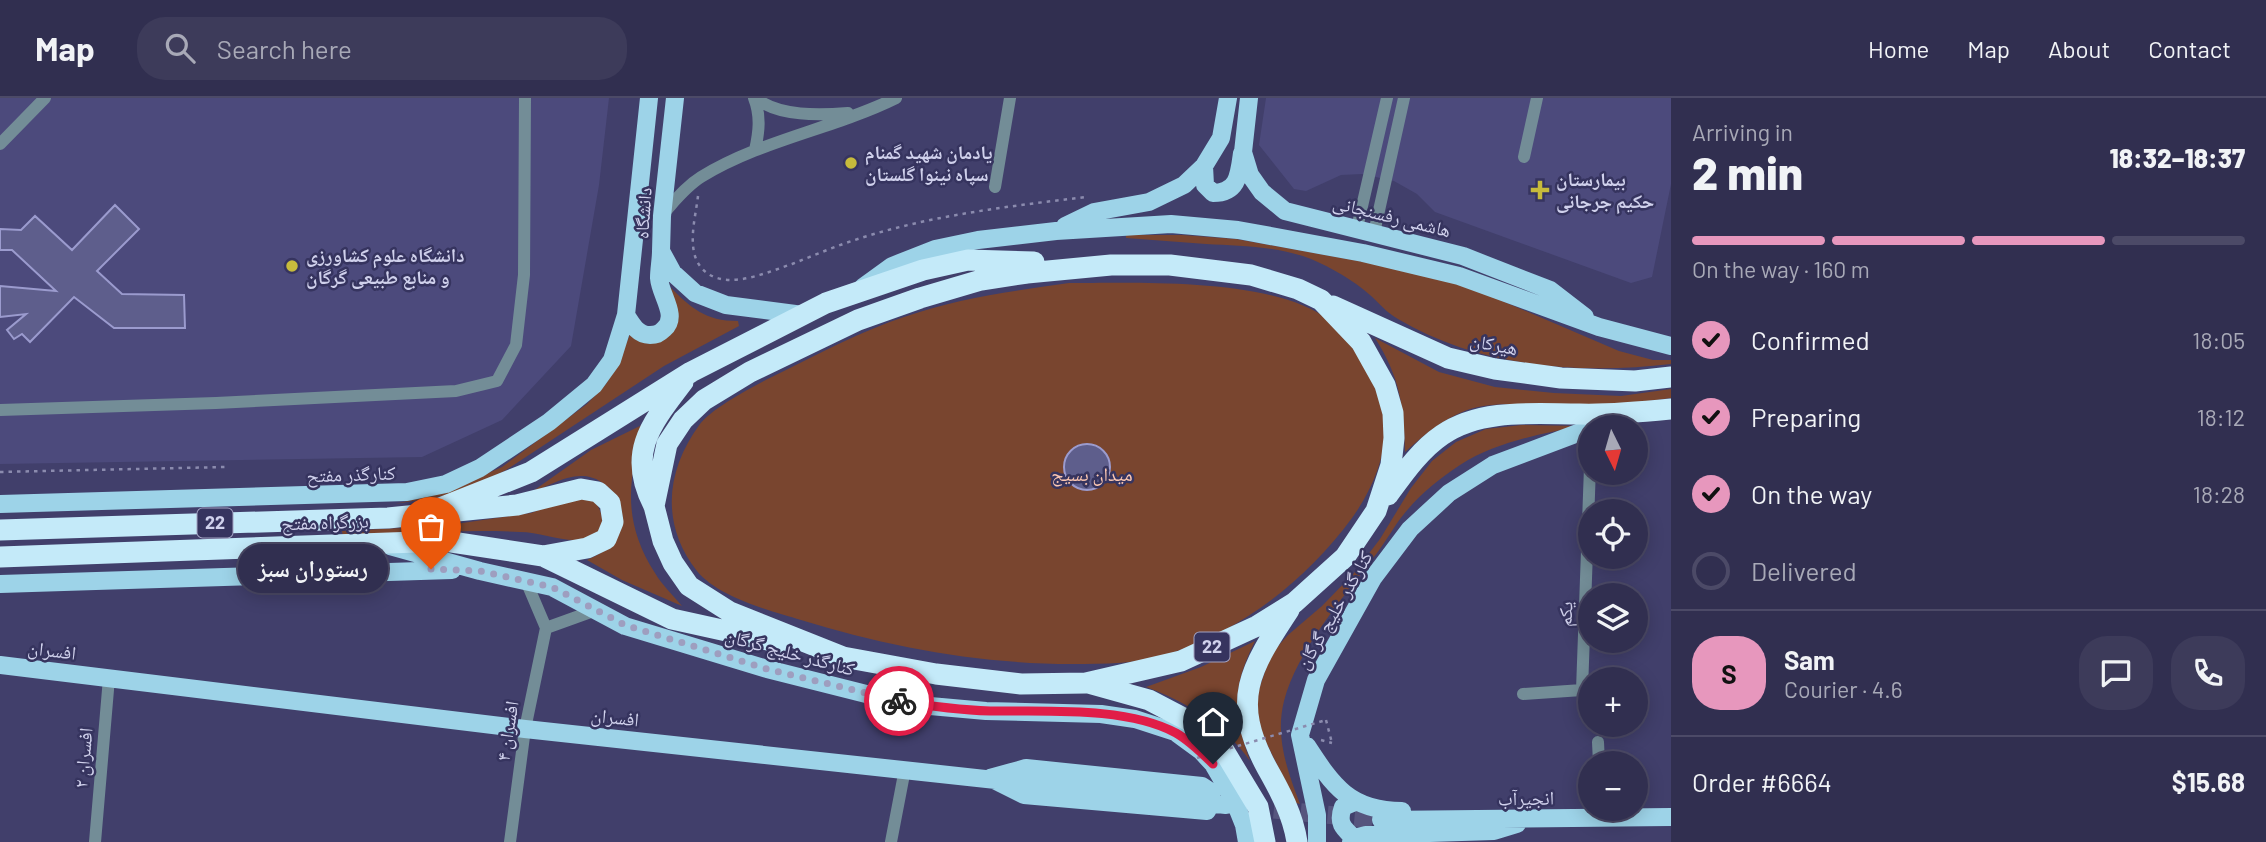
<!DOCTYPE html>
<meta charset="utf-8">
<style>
body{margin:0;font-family:Barlow,"Noto Naskh Arabic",sans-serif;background:#3d3b5a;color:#f1f3f6;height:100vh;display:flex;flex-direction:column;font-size:26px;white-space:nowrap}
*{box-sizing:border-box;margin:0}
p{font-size:23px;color:#a8a9b7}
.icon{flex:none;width:38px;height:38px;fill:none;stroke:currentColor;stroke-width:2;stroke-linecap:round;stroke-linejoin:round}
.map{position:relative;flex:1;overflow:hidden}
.details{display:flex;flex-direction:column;background:#312f50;width:595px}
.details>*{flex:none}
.needle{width:46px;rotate:175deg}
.fabs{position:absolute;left:1578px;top:317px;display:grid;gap:14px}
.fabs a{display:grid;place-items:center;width:70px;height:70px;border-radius:50%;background:#312f50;box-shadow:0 4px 18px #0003,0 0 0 2px #4c4a67;font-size:35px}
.pin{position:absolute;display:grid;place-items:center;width:60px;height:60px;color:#fff;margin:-72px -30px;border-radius:50% 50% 50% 0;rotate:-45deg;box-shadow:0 0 7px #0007}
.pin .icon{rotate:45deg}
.courier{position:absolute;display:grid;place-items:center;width:70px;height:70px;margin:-35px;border:5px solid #e11d48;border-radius:50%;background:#fff;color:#222;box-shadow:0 2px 9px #0007}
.bubble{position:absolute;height:49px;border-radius:24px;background:#312f50;box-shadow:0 4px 18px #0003,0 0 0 2px #4c4a67;font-size:23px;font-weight:800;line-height:49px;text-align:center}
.headline em{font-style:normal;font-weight:800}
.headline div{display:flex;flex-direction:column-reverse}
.headline{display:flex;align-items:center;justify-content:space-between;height:119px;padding:0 21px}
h1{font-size:46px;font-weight:800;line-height:52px}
.bar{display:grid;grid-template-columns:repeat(4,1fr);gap:10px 7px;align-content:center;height:84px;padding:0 21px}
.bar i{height:9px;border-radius:5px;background:#4c4a67}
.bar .current{background:#e797bd}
.bar p{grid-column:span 4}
.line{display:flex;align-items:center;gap:18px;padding:0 21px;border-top:2px solid #4c4a67}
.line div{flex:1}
.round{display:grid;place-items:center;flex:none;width:74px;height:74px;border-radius:28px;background:#3d3b5a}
ol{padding:0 21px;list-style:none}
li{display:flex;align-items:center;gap:21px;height:77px}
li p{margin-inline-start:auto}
li .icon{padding:7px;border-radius:50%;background:#e797bd;color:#111;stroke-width:4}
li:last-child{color:#a8a9b7}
li i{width:38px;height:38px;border:4px solid #4c4a67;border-radius:50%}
header{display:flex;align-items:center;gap:42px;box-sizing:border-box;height:98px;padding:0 35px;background:#312f50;border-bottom:2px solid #4c4a67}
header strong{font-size:33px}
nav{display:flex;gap:38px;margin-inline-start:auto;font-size:24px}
.search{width:490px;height:63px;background:#3d3b5a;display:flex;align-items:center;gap:18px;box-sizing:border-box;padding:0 24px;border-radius:28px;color:#a8a9b7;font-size:26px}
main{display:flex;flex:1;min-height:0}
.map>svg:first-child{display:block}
</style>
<header>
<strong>Map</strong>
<div class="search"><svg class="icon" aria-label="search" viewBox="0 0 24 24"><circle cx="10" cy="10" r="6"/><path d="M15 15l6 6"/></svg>Search here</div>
<nav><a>Home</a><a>Map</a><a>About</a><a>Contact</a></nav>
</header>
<main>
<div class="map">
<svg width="1671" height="744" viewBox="0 0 1671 744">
<rect width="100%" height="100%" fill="#413f6b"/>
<path fill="#4c4a7c" d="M0 0H609L599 87 571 248 502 322 422 359 0 366Z
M1266 0H1671V86L1652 179 1631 185 1435 114 1417 96 1394 83 1362 76 1341 77 1306 93 1294 91 1259 47Z"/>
<path fill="#79452f" d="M1126 137H1182L1236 141 1381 167 1465 187 1619 253 1653 262H1671V266C1579 277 1479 269 1398 221 1387 215 1379 205 1370 197 1353 182 1332 170 1311 161 1278 148 1240 148 1206 146 1179 144 1153 142 1126 140Z
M1069 185C1137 185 1277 179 1330 223 1349 239 1360 258 1372 279 1399 325 1381 380 1352 420 1306 482 1244 531 1169 556 1139 566 1104 566 1072 566 980 566 888 549 801 522 770 513 718 499 697 473 660 426 666 372 700 326 714 308 761 284 782 274 822 254 862 233 904 219 958 200 1013 193 1069 185Z
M669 188C691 210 705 223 738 223L739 228 664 268 506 372 475 388 443 398 395 406 442 395 502 369 587 306 606 286 620 261 630 236 649 246C685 236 680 217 669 188Z
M1375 240 1439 274 1495 289 1554 295 1621 298 1671 291V300C1637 305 1603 309 1569 309 1536 309 1499 301 1467 312 1443 321 1424 337 1405 354 1404 309 1400 279 1375 240Z
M646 325C627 379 622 424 655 475 662 487 673 497 682 508L622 482 587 462C600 456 610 451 617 439 633 415 611 379 583 378 565 377 543 390 526 398L591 352Z
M1522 327 1581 328C1540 336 1496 344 1460 367 1440 380 1419 397 1404 416 1394 428 1387 442 1377 455 1346 496 1297 552 1284 603 1275 639 1287 672 1300 706L1296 705 1258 628 1256 600 1271 556 1288 537 1322 508 1354 475 1380 441 1411 390 1432 363 1456 344 1486 331Z
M568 401H593C603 413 609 433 589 440 568 447 542 434 520 434 461 431 402 436 343 439L342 433 442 428 531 415Z
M1255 543C1232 589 1233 615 1250 663 1226 628 1185 603 1146 589L1201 569Z"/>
<path fill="#5e5e8c" stroke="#9b9bce" stroke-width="2" d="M115 107 139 131 97 173 122 196 184 197 185 230H114L74 199 30 244 22 236 14 241 7 232 26 216 0 219V188L56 193 12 152H0V131L21 132 35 118 72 152Z
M1064 369a23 23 0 1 1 46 0a23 23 0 1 1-46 0Z"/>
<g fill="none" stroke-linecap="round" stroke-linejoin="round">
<path stroke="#56557e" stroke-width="18" stroke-dasharray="18 9" stroke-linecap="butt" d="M1247 709 1381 722"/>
<path stroke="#8b8bae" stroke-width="2.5" stroke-dasharray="3.5 5" stroke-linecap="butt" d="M698 98C695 124 683 161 710 177 733 190 768 174 792 166 815 157 838 147 861 140 933 117 1011 108 1086 99
M0 374 225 369
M1326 622 1332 645
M1321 642 1332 645"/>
<path stroke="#738d97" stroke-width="12" d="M754 0C761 18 759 34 755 52
M756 0C778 19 821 17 848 15
M0 46 45 0
M1524 59 1537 0
M995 89 1010 0
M662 117C674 104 685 89 701 79 761 42 833 31 896 0
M1357 130 1387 0
M1374 135 1404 0
M0 312 216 305 456 293 497 283 516 247 524 177 525 0
M526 483 546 530
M546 530 596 512
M1523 596 1582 592 1591 341
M1598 644 1599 665
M95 744 109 580
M510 744 525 631 546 530
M891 744 905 671"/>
<path stroke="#9dd3e8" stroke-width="18" d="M675 0 662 118 661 153 673 175 695 195 726 207 803 217
M1249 0 1243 54 1250 77 1262 94 1285 113 1463 158 1550 192 1585 219
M1204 68 1205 87 1213 95C1238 95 1239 77 1242 55
M1065 128 1094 114 1149 104 1184 87 1204 68 1221 40 1228 0
M863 189 892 168 935 151 978 142 1056 133 1171 126 1238 132 1363 155 1459 178 1599 229 1671 248
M626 217C632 227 638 237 650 237 656 237 659 236 664 231 679 218 660 197 659 180 659 171 661 162 661 153
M0 406 407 394 446 386 480 370 549 324 594 287 612 262 626 217 649 0
M390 448 480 473 552 489 625 528 767 571 886 601 930 608 986 613 1101 616 1135 621 1175 634 1201 653 1213 666 1234 702 1244 727 1247 744
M0 486 452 472
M0 567 525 631 1226 707
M1307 648C1333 688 1350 713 1402 713
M1026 670 1202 688 1211 694 1212 704 1207 713 1024 697 990 680Z
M1381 722 1671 719
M1354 740C1343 730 1337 725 1343 709L1355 704
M1317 744V717L1300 637 1316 582 1373 480 1410 431 1449 395 1493 367 1591 330
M1351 744 1354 740 1366 737 1494 733 1517 726"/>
<path stroke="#c4eaf9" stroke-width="21" d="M1111 167H1170L1251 177 1298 191 1321 202 1361 244 1385 287 1393 315 1394 340 1391 367 1376 413 1345 459 1294 505 1257 528 1181 563 1086 585 1021 586 936 576 843 559 730 514 689 488 673 465 663 443 654 408 667 346 683 322 704 302 750 274 858 222 920 200 981 182 1027 175Z
M1333 208 1448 260 1495 271 1561 280 1635 283 1671 279
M1388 397C1404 375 1420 352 1442 337 1481 310 1535 316 1579 316 1609 317 1641 314 1671 311
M654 408C626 355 651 326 683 284
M430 414 531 374 691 274 826 205 923 172 968 162 1034 164
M0 432 388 420 517 407 581 391 598 394 610 405 613 424 606 441 587 450 543 458
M0 459 445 443 543 458 672 521 781 545
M1289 512C1250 571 1230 602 1267 670 1280 693 1293 717 1297 744
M1088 585 1149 602 1191 624 1223 651 1258 709 1265 744"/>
<path stroke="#8b8bae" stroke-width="2.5" stroke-dasharray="3.5 5" stroke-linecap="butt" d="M1197 660 1326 622"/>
</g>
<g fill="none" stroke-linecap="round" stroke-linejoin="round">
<path stroke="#9e9ebf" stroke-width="7" stroke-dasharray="0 12.6" d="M431 471 480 473 552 489 625 527 767 571 899 603"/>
<path stroke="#e11d48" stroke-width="9" d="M899 603C929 608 959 612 990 613 1045 614 1126 608 1176 635 1190 643 1202 655 1213 666"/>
</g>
<g fill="#c7bb3c" stroke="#36345f" stroke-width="2.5">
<circle cx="851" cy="65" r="7"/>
<path d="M1536.5 81.5h7v7h7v7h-7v7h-7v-7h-7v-7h7z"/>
<circle cx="292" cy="168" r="7"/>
</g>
<g text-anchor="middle" stroke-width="5" stroke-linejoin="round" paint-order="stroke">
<g fill="#36345f" stroke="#a2a2c2" stroke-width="2">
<rect x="197.5" y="410.5" width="35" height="29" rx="5"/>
<rect x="1194.5" y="534.5" width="35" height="29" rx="5"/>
</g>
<g font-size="18" font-weight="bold" fill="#d0d1ec">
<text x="215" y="431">22</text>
<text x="1212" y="555">22</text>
</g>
<g font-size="19" font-weight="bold" fill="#d0d1ec" stroke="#36345f" text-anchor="start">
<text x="865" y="61">یادمان شهید گمنام<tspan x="865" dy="22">سپاه نینوا گلستان</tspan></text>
<text x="1556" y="88">بیمارستان<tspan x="1556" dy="22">حکیم جرجانی</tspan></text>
<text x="306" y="164">دانشگاه علوم کشاورزی<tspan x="306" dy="22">و منابع طبیعی گرگان</tspan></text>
</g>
<g font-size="19" fill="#d0d1ec" stroke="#36345f">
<text transform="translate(643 115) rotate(-86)" y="7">دانشگاه</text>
<text transform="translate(1392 118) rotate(14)" y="7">هاشمی رفسنجانی</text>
<text transform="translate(1494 246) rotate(11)" y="7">هیرکان</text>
<text transform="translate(351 376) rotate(-2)" y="7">کنارگذر مفتح</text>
<text transform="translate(325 424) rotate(-2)" y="7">بزرگراه مفتح</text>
<text transform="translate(1334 512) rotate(-60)" y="7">کنارگذر خلیج گرگان</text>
<text transform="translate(1565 516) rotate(-88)" y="7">یکم</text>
<text transform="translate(52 552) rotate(7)" y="7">افسران</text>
<text transform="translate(790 554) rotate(15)" y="7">کنارگذر خلیج گرگان</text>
<text transform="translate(615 619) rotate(6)" y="7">افسران</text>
<text transform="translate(507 633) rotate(-81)" y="7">افسران ۴</text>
<text transform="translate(83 660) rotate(-85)" y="7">افسران ۲</text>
<text transform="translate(1526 700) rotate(-1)" y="7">انجیرآب</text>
</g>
<g font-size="19" fill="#fcc7b1" stroke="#36345f">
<text x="1092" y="383">میدان بسیج</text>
</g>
</g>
</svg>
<div class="fabs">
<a><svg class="needle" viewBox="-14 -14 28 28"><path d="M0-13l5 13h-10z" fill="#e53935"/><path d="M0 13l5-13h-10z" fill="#a8a9b7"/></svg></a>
<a><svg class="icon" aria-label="locate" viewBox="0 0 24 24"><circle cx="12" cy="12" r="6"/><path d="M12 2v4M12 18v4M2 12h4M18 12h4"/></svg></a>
<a><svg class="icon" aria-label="layers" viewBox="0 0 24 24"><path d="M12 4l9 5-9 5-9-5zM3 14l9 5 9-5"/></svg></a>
<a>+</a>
<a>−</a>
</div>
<div class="pin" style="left:431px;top:471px;background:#ea580c"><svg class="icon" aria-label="bag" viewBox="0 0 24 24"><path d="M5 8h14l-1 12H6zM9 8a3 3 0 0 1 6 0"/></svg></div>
<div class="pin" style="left:1213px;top:666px;background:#1f2937"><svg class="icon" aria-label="home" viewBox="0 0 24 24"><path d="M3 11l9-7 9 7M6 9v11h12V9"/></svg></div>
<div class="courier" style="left:899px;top:603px"><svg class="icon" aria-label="bike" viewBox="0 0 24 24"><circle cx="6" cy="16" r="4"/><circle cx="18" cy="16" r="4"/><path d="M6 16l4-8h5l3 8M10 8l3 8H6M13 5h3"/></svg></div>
<div class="bubble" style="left:238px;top:446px;width:150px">رستوران سبز</div>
</div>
<section class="details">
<div class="headline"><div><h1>2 min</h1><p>Arriving in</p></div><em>18:32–18:37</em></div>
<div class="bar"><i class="current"></i><i class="current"></i><i class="current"></i><i></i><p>On the way · 160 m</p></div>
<ol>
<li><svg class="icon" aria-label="check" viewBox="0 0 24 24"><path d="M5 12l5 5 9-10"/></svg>Confirmed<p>18:05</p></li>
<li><svg class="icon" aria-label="check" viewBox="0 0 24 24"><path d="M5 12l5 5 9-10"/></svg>Preparing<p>18:12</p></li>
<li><svg class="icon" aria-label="check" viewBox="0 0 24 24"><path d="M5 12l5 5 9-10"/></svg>On the way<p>18:28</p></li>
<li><i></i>Delivered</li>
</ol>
<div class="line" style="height:126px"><b class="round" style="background:#e797bd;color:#111">S</b><div><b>Sam</b><p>Courier · 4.6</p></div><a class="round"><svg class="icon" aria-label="chat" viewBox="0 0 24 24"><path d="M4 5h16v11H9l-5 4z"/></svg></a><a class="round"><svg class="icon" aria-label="phone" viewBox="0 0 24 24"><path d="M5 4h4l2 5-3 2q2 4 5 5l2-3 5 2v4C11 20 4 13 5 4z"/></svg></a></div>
<div class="line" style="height:91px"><div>Order #6664</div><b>$15.68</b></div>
</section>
</main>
